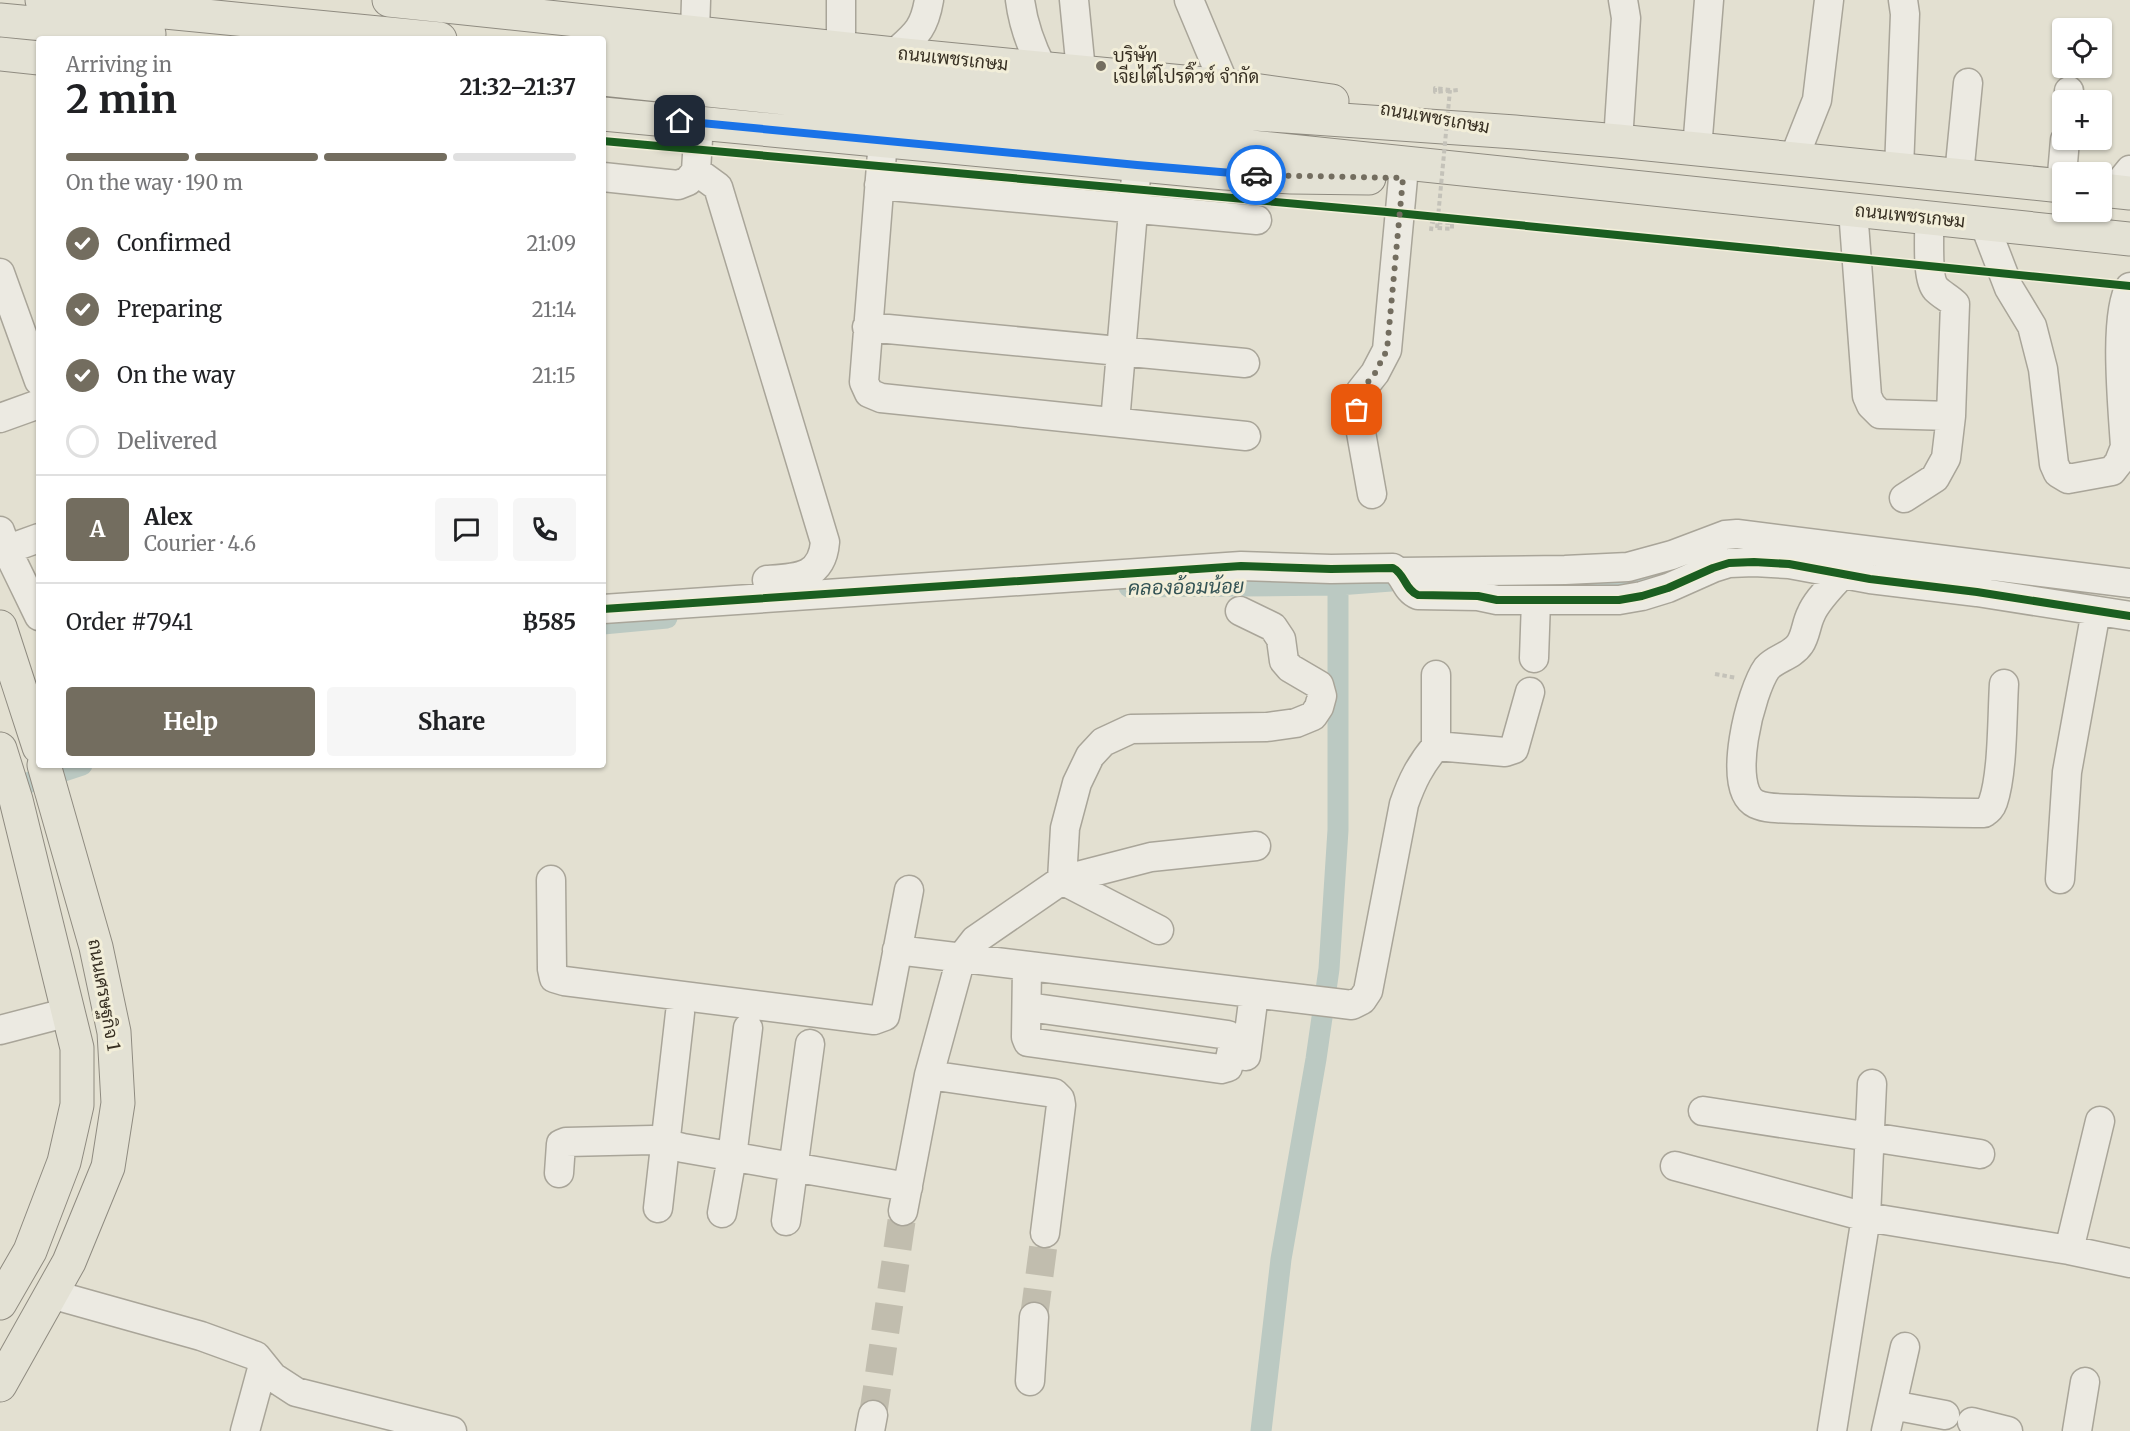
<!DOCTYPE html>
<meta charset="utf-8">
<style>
body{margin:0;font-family:Merriweather,Sarabun,serif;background:#f6f6f6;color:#202124;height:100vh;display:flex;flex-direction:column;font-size:22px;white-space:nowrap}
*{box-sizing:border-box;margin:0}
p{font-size:20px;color:#757577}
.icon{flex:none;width:33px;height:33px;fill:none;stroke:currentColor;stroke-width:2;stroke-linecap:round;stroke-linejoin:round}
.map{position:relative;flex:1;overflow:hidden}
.details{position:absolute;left:36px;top:36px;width:570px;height:732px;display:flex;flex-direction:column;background:#fff;border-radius:6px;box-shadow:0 2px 4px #0004}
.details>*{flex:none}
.fabs{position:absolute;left:2052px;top:18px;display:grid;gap:12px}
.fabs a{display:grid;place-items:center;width:60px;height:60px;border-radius:6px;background:#fff;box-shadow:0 2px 4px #0004;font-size:30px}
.pin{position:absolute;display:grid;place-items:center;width:51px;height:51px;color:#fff;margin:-26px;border-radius:12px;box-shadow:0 3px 9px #0006}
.courier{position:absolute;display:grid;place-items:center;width:60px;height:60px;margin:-30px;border:4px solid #1a73e8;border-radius:50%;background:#fff;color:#222;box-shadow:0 2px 8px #0007}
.headline em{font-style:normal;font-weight:700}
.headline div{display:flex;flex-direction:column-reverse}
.headline{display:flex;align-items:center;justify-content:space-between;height:102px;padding:0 30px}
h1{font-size:39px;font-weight:700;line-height:45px}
.bar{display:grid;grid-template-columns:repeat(4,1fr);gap:9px 6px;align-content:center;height:72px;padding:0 30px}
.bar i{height:8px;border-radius:4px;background:#e0e0e0}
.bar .current{background:#736d5f}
.bar p{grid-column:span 4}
.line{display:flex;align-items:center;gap:15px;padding:0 30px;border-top:2px solid #e0e0e0}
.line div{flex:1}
.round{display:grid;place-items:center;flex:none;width:63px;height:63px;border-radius:6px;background:#f6f6f6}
ol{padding:0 30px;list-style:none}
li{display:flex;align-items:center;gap:18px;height:66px}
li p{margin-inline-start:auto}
li .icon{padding:6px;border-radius:50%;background:#736d5f;color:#fff;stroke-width:4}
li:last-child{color:#757577}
li i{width:33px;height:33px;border:3px solid #e0e0e0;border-radius:50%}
.action{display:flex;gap:12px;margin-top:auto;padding:12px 30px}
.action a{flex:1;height:69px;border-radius:6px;background:#736d5f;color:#fff;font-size:24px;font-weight:700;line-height:69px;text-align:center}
.action a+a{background:#f6f6f6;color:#202124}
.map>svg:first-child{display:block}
</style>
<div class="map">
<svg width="2130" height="1431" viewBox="0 0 2130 1431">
<rect width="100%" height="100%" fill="#e3e0d1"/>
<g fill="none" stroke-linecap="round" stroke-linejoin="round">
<path stroke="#bbc9c2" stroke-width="21" d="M1569 582 1618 583 1651 573
M1129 587 1338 585 1391 581
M603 624 667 618
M3 791 82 765
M1261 1431 1281 1259 1316 1059 1329 969 1338 830V585"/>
<path stroke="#c1bdae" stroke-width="28" stroke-dasharray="28 14" stroke-linecap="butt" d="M1034 1317 1045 1233
M873 1415 903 1211"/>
<defs>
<path id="minor" d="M841 0V48
M1020 0C1023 24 1031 46 1042 68
M1074 0 1081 71
M1189 0 1225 86
M695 32 696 0
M894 54C915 35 924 30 929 0
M2068 100 2069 91
M883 140 864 382 869 393 881 398 1246 436
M1618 141 1626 18 1623 0
M1697 149 1709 0
M1794 158 1817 100 1829 0
M1899 169 1905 14 1903 0
M696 171 718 187 825 542C822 578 797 578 767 580
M1959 175 1968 83
M603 177 678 185 688 181 696 171 699 123
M879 185 1257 220
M2061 186 2065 140
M2113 191 2130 170
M1853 210 1867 396 1871 405 1880 414 1951 416 1955 304C1949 298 1942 295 1936 289 1926 278 1930 234 1929 218
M1984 223 2009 288 2032 326 2043 369 2054 464 2058 473 2068 479 2112 471 2119 462 2125 447C2123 411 2113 315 2130 287
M0 273 39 381
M867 327 1245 363
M0 418 39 404
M1115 422 1137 165
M1372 494 1357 410 1360 392 1375 373 1387 350 1403 178
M1904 498 1935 478 1946 458 1951 416
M0 531 7 550 39 616
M0 552 39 538
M1399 572 1565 570 1628 567 1672 555 1725 535 1737 534 2130 583
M1841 575C1831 587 1817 600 1811 614 1806 624 1806 635 1800 644 1792 656 1776 658 1767 668 1751 690 1725 789 1756 804 1769 810 1788 808 1802 809 1862 812 1923 812 1984 813 1988 810 1991 808 1993 802 2003 773 2002 717 2004 684
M603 609 1241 566 1331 569 1393 568C1405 574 1405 590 1418 595L1478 596 1497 600H1619L1642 596 1668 588 1713 568 1729 563 1754 562 1789 564 1870 579 1977 592 2130 616
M1534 658 1536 601
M1436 675V746
M2060 879 2067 772 2096 611
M551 880 552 969 554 978 564 981 874 1020 885 1016 909 890
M1159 930 1062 880 1065 828 1077 783 1090 756 1103 742 1131 729 1267 727 1296 723 1313 716 1319 707 1322 696 1319 685 1290 668 1284 661 1281 639 1273 627 1240 611
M897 950 1352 1005 1362 1000 1368 991 1404 804C1412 781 1420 765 1436 746L1505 752 1514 749 1530 692
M1027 966 1026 1037 1028 1042 1221 1069 1228 1067C1230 1057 1236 1043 1228 1035L1028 1007
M0 1030 69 1012
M1246 1056 1254 994
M929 1075 1054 1093 1060 1099 1061 1105 1045 1233
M1703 1111 1980 1154
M1675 1166 1866 1217 2069 1250 2130 1263
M559 1173 561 1144 566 1142 652 1140 683 1148 908 1187
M658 1208 680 1013
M903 1211 929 1075 961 958 975 940 1062 880 1151 857 1256 846
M722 1213 732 1157 748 1028
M786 1221 810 1044
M2069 1250 2100 1121
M51 1294 201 1336 256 1356 273 1377 296 1392 452 1431
M1030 1381 1034 1317
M1892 1405 1945 1415
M1972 1422 2008 1431
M245 1431 263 1365
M870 1431 873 1415
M1832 1431 1866 1217 1872 1084
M1886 1431 1905 1347
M2077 1431 2085 1382"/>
<path id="major" d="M42 0 440 39
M389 0 894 54 1225 86 1332 101
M0 20 149 34
M0 54 39 58
M603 54 1183 109 1515 132 1618 141 2062 186
M603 79 2130 239
M603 114 1225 173 1291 177 1369 178
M2102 190 2130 193
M0 627 39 747
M0 749 16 800 77 1048V1105L64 1162 30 1251 0 1303
M0 1385 69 1262 108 1167 118 1103 114 1032 96 947 44 765"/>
</defs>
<use href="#minor" stroke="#a9a599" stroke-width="31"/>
<use href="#major" stroke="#8f8b80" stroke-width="35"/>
<path stroke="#c4c2b9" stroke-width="4" stroke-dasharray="4.5 3" stroke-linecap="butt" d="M1450 90 1435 88V92L1458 90
M1431 231 1432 222 1452 223V229L1437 228
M1715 674 1737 678"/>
<use href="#minor" stroke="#eceae2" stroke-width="28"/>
<use href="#major" stroke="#e3e1d4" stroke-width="33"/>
<path stroke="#c4c2b9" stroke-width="4" stroke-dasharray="4.5 3" stroke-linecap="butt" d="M1437 228 1450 90"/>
<defs>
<path id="cycleway" d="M603 141 1387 212 2130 286
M603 609 1241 566 1331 569 1393 568C1405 574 1405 590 1418 595L1478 596 1497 600H1619L1642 596 1668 588 1713 568 1729 563 1754 562 1789 564 1870 579 1977 592 2130 616"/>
</defs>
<use href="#cycleway" stroke="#f2eed9" stroke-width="11"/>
<use href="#cycleway" stroke="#1b5e20" stroke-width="8"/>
</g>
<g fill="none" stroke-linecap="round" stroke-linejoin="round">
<path stroke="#736d5f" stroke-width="6" stroke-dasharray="0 10.8" d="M1256 175 1403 178 1387 350 1375 373 1360 392 1357 410"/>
<path stroke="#1a73e8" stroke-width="8" d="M680 121 1137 165 1256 175"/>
</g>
<circle fill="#736d5f" stroke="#f2eed9" stroke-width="2" cx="1101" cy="66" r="6"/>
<g text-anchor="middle" stroke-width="6" stroke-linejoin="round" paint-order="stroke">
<g font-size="18" fill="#372f22" stroke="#f2eed9" text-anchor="start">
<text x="1113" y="62">บริษัท<tspan x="1113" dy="21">เจียไต๋โปรดิ๊วซ์ จำกัด</tspan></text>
</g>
<g font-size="18" fill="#372f22" stroke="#f2eed9">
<text transform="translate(953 59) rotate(6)" y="6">ถนนเพชรเกษม</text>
<text transform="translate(1435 118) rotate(10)" y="6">ถนนเพชรเกษม</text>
<text transform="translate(1910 216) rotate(6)" y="6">ถนนเพชรเกษม</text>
<text transform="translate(104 995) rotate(80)" y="6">ถนนเศรษฐกิจ 1</text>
</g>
<g font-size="20" font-style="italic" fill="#335355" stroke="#f2eed9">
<text transform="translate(1186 587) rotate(-1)" y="7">คลองอ้อมน้อย</text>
</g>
</g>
</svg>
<div class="fabs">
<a><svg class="icon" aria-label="locate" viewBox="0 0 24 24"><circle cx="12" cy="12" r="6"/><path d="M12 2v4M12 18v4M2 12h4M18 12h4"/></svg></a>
<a>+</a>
<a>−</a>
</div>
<div class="pin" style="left:1357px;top:410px;background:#ea580c"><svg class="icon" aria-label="bag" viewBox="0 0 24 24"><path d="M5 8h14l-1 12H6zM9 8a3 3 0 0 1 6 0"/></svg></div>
<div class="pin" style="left:680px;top:121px;background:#1f2937"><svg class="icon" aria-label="home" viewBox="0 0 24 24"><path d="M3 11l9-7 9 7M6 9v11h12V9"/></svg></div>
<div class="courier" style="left:1256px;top:175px"><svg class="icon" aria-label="car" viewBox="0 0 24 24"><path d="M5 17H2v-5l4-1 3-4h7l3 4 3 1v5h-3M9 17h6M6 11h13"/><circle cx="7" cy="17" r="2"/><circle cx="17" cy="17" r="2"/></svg></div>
<section class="details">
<div class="headline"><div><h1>2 min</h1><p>Arriving in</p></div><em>21:32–21:37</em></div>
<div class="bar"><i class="current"></i><i class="current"></i><i class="current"></i><i></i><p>On the way · 190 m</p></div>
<ol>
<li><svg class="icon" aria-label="check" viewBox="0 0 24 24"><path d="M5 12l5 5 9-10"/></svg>Confirmed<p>21:09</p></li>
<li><svg class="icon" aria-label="check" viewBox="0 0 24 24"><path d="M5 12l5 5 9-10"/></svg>Preparing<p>21:14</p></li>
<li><svg class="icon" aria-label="check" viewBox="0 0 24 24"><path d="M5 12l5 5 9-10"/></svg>On the way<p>21:15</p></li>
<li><i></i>Delivered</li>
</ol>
<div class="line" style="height:108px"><b class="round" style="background:#736d5f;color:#fff">A</b><div><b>Alex</b><p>Courier · 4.6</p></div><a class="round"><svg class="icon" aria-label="chat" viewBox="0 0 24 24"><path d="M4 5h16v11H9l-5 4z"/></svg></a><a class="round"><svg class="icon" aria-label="phone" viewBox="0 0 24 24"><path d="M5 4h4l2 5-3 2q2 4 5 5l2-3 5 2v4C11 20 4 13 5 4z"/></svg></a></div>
<div class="line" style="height:78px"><div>Order #7941</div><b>฿585</b></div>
<div class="action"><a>Help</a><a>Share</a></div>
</section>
</div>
